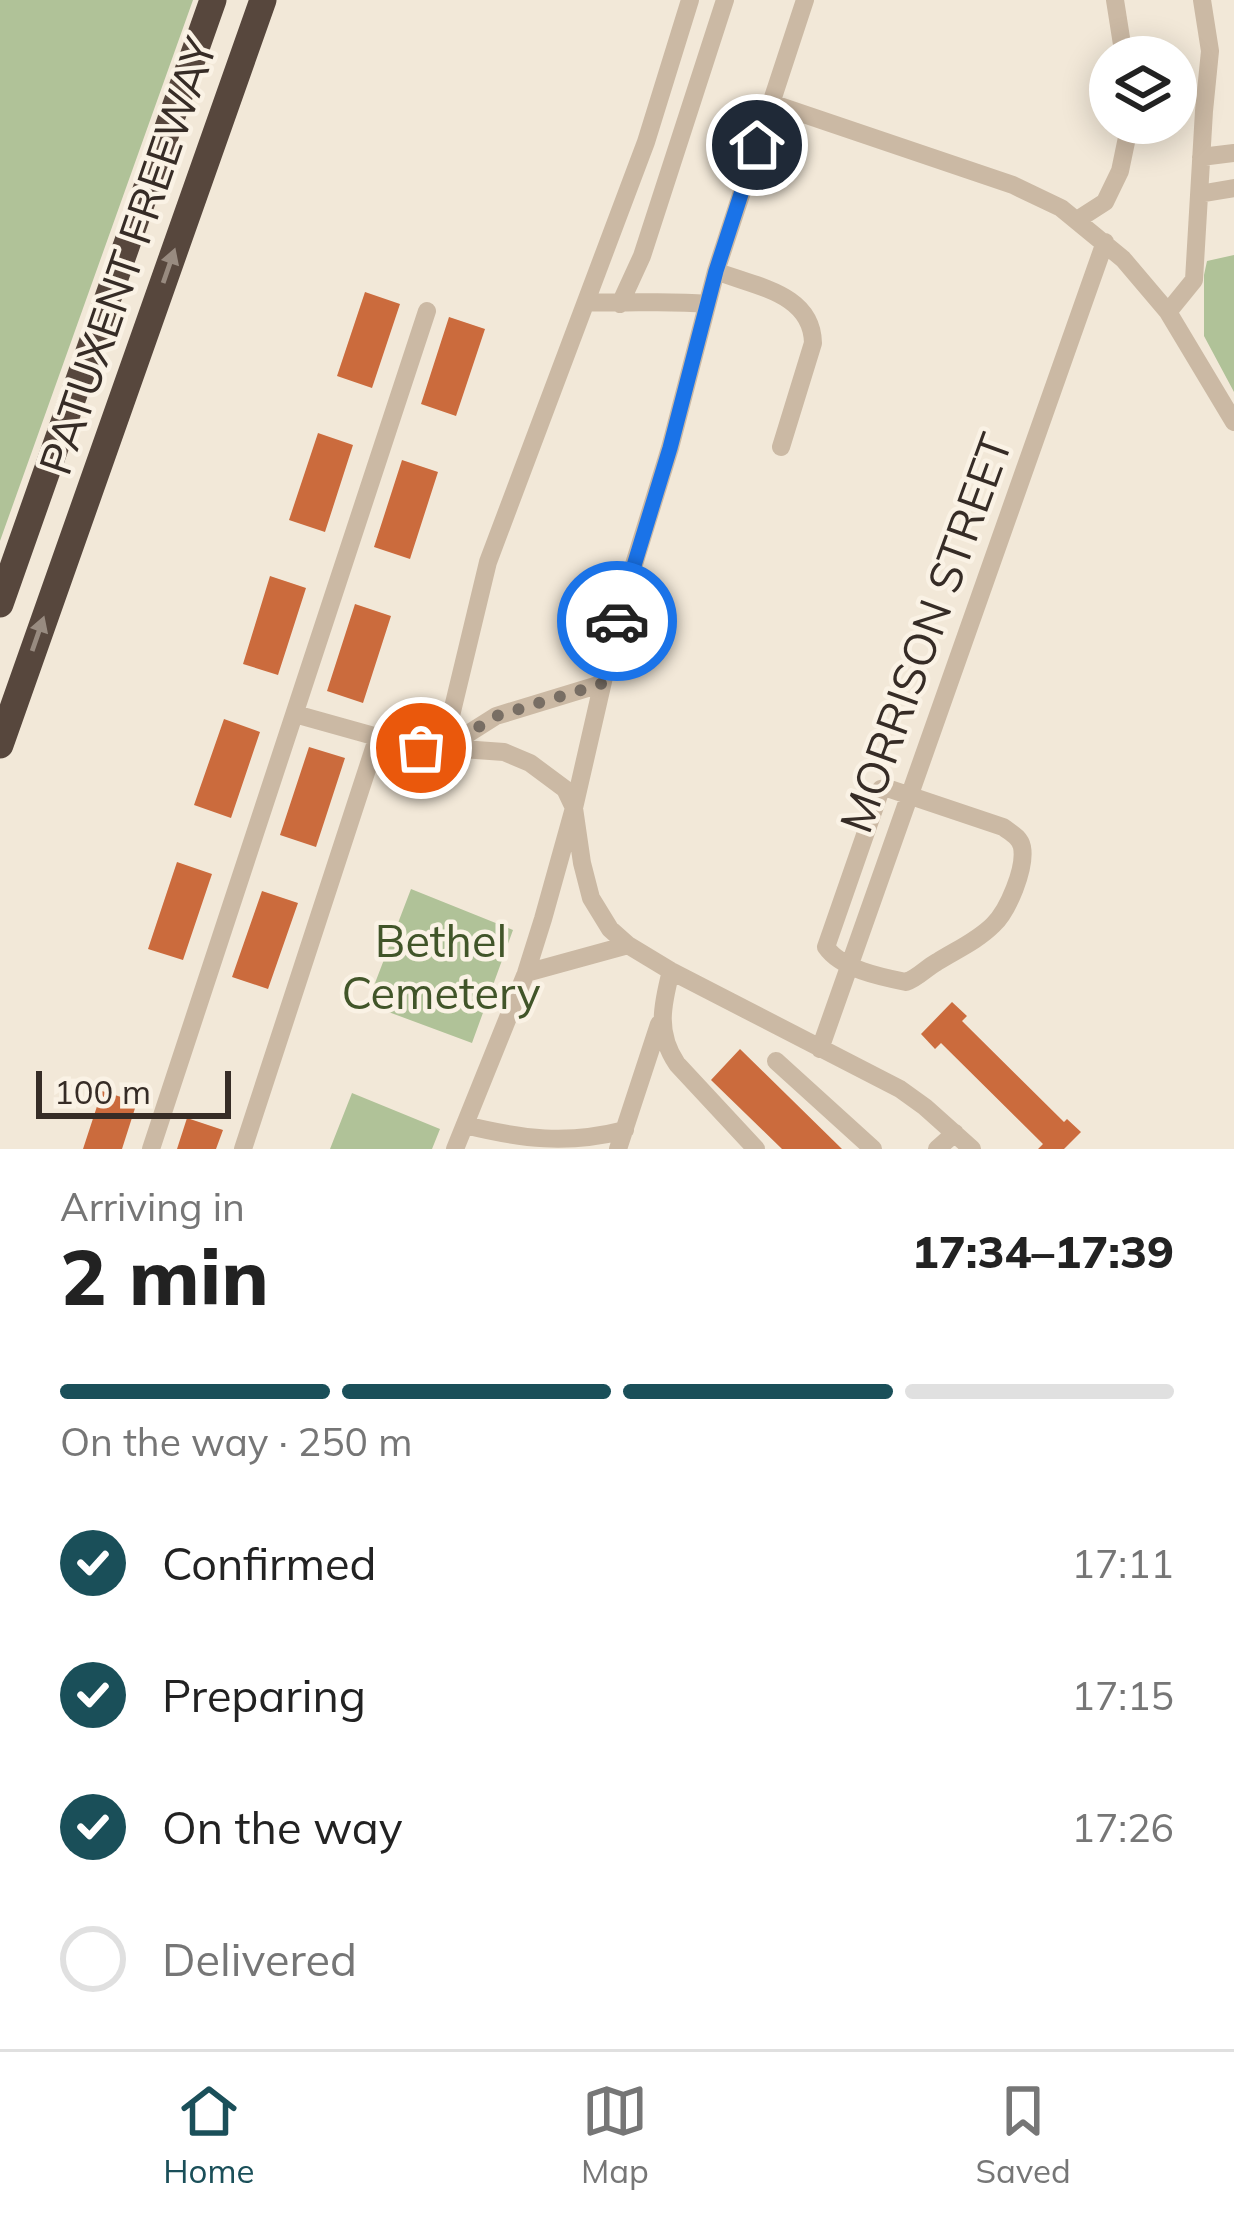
<!DOCTYPE html>
<meta charset="utf-8">
<style>
body{margin:0;font-family:Mulish,sans-serif;background:#f6f6f6;color:#222;height:100vh;display:flex;flex-direction:column;font-size:45px;white-space:nowrap}
*{box-sizing:border-box;margin:0}
p{font-size:39px;color:#767676}
.icon{flex:none;width:66px;height:66px;fill:none;stroke:currentColor;stroke-width:2;stroke-linecap:round;stroke-linejoin:round}
.map{position:relative;height:1149px;overflow:hidden}
.panel{display:flex;flex-direction:column;background:#fff;flex:1}
.panel>*{flex:none}
.tools{position:absolute;left:1089px;top:36px;display:grid;gap:24px}
.tools a{display:grid;place-items:center;width:108px;height:108px;border-radius:50%;background:#fff;box-shadow:0 6px 30px #0003;font-size:60px}
.scale{position:absolute;left:36px;bottom:30px;width:195px;box-sizing:border-box;padding-left:12px;border:6px solid #362c26;border-top:0;font-size:33px;line-height:42px;white-space:nowrap;color:#362c26;-webkit-text-stroke:9px #faf2e5;paint-order:stroke}
.pin{position:absolute;display:grid;place-items:center;width:102px;height:102px;color:#fff;margin:-51px;border:6px solid #fff;border-radius:50%;box-shadow:0 3px 12px #0007}
.courier{position:absolute;display:grid;place-items:center;width:120px;height:120px;margin:-60px;border:9px solid #1a73e8;border-radius:50%;background:#fff;color:#222;box-shadow:0 3px 15px #0007}
.head em{font-style:normal;font-weight:800}
.head div{display:flex;flex-direction:column-reverse}
.head{display:flex;align-items:center;justify-content:space-between;height:204px;padding:0 60px}
h1{font-size:78px;font-weight:800;line-height:90px}
.bar{display:grid;grid-template-columns:repeat(4,1fr);gap:18px 12px;align-content:center;height:144px;padding:0 60px}
.bar i{height:15px;border-radius:9px;background:#e0e0e0}
.bar .on{background:#1a4f59}
.bar p{grid-column:span 4}
ol{padding:0 60px;list-style:none}
li{display:flex;align-items:center;gap:36px;height:132px}
li p{margin-inline-start:auto}
li .icon{padding:12px;border-radius:50%;background:#1a4f59;color:#fff;stroke-width:4}
li:last-child{color:#767676}
li i{width:66px;height:66px;border:6px solid #e0e0e0;border-radius:50%}
.menu{display:flex;justify-content:space-around;align-items:center;height:168px;border-top:3px solid #e0e0e0;background:#fff;font-size:33px;color:#767676}
.menu a{display:grid;justify-items:center;gap:6px}
.menu .on{color:#1a4f59}
.map>svg:first-child{display:block}
</style>
<div class="map">
<svg width="1234" height="1149" viewBox="0 0 1234 1149">
<rect width="100%" height="100%" fill="#f2e8d8"/>
<path fill="#b0c298" d="M0 0H193L0 541Z
M1234 255V392L1204 336V275L1207 261Z
M411 889 513 930 472 1043 367 1004Z
M352 1093 440 1129 432 1149H330Z"/>
<path fill="#cb6b3d" d="M365 292 400 304 372 388 337 376Z
M449 317 485 329 456 416 421 404Z
M318 433 353 445 325 532 289 520Z
M402 460 438 472 410 559 374 547Z
M270 576 306 588 278 675 243 664Z
M355 604 391 616 363 703 327 691Z
M224 719 260 732 231 818 194 805Z
M309 747 345 758 316 847 280 835Z
M177 862 212 874 183 960 148 949Z
M262 891 298 903 268 989 232 977Z
M952 1002 967 1016 962 1021 1064 1122 1067 1119 1081 1132 1064 1149H1038L1043 1144 941 1043 935 1049 921 1034Z
M740 1049 842 1149H782L711 1080Z
M102 1091 137 1102 122 1149H83Z
M187 1118 223 1130 216 1149H177Z"/>
<g fill="none" stroke-linecap="round" stroke-linejoin="round">
<path stroke="#cbb9a4" stroke-width="18" d="M1115 0 1124 57
M771 103 1013 185 1061 208 1123 259 1168 312 1234 422
M1201 157 1234 153
M1199 194 1234 188
M1077 220 1105 202 1120 171 1130 123
M716 271C756 287 812 293 813 343L781 447
M586 302C627 304 666 300 707 304
M620 304 642 256 725 0
M1168 312 1194 280 1204 111 1210 51 1202 0
M295 714 406 745 504 752 530 763 565 789 574 808 582 863 591 898 610 929 628 945 671 971 900 1089 925 1107 972 1149
M447 747 496 716 601 684
M443 749 488 562 646 142 690 0
M887 788 1003 827C1011 833 1020 837 1022 847 1026 868 1008 911 993 925 977 941 956 950 937 962 926 968 918 978 906 982 881 977 841 969 826 947L881 789Z
M671 971C662 1006 656 1033 677 1064L756 1149
M526 973 628 945
M820 1049 1105 242
M776 1061 873 1149
M465 1125C522 1139 567 1145 625 1130
M151 1149 427 311
M243 1149 377 739
M455 1149 526 973 543 919 574 808 618 616 670 448 716 271 805 0
M618 1149 659 1024
M937 1149 955 1133"/>
<path stroke="#57473d" stroke-width="27" d="M0 604 213 0
M0 745 263 0"/>
</g>
<defs><path id="oneway-solid" d="M-6-.8H1V-3.2L6.5 0L1 3.2V.8H-6Z" transform="scale(3)"/></defs>
<g fill="#988b80">
<use href="#oneway-solid" transform="translate(169 266) rotate(-71)"/>
<use href="#oneway-solid" transform="translate(38 634) rotate(-71)"/>
</g>
<g fill="none" stroke-linecap="round" stroke-linejoin="round">
<path stroke="#786e64" stroke-width="12" stroke-dasharray="0 21.6" d="M421 748 443 749 496 716 601 684 617 621"/>
<path stroke="#1a73e8" stroke-width="15" d="M617 621 670 448 716 271 757 145"/>
</g>
<g text-anchor="middle" stroke-width="9" stroke-linejoin="round" paint-order="stroke">
<g font-size="45" fill="#362c26" stroke="#faf2e5">
<text transform="translate(128 256) rotate(-71)" y="16">PATUXENT FREEWAY</text>
<text transform="translate(926 633) rotate(-70)" y="16">MORRISON STREET</text>
</g>
<g font-size="45" fill="#415529" stroke="#faf2e5">
<text x="441" y="957">Bethel<tspan x="441" dy="52">Cemetery</tspan></text>
</g>
</g>
</svg>
<div class="tools">
<a><svg class="icon" aria-label="layers" viewBox="0 0 24 24"><path d="M12 4l9 5-9 5-9-5zM3 14l9 5 9-5"/></svg></a>
</div>
<div class="scale">100 m</div>
<div class="pin" style="left:421px;top:748px;background:#ea580c"><svg class="icon" aria-label="bag" viewBox="0 0 24 24"><path d="M5 8h14l-1 12H6zM9 8a3 3 0 0 1 6 0"/></svg></div>
<div class="pin" style="left:757px;top:145px;background:#1f2937"><svg class="icon" aria-label="home" viewBox="0 0 24 24"><path d="M3 11l9-7 9 7M6 9v11h12V9"/></svg></div>
<div class="courier" style="left:617px;top:621px"><svg class="icon" aria-label="car" viewBox="0 0 24 24"><path d="M5 17H2v-5l4-1 3-4h7l3 4 3 1v5h-3M9 17h6M6 11h13"/><circle cx="7" cy="17" r="2"/><circle cx="17" cy="17" r="2"/></svg></div>
</div>
<section class="panel">
<div class="head"><div><h1>2 min</h1><p>Arriving in</p></div><em>17:34–17:39</em></div>
<div class="bar"><i class="on"></i><i class="on"></i><i class="on"></i><i></i><p>On the way · 250 m</p></div>
<ol>
<li><svg class="icon" aria-label="check" viewBox="0 0 24 24"><path d="M5 12l5 5 9-10"/></svg>Confirmed<p>17:11</p></li>
<li><svg class="icon" aria-label="check" viewBox="0 0 24 24"><path d="M5 12l5 5 9-10"/></svg>Preparing<p>17:15</p></li>
<li><svg class="icon" aria-label="check" viewBox="0 0 24 24"><path d="M5 12l5 5 9-10"/></svg>On the way<p>17:26</p></li>
<li><i></i>Delivered</li>
</ol>
</section>
<nav class="menu">
<a class="on"><svg class="icon" aria-label="home" viewBox="0 0 24 24"><path d="M3 11l9-7 9 7M6 9v11h12V9"/></svg>Home</a>
<a><svg class="icon" aria-label="map" viewBox="0 0 24 24"><path d="M3 6l6-2 6 2 6-2v14l-6 2-6-2-6 2zM9 4v14M15 6v14"/></svg>Map</a>
<a><svg class="icon" aria-label="saved" viewBox="0 0 24 24"><path d="M7 4h10v16l-5-4-5 4z"/></svg>Saved</a>
</nav>
